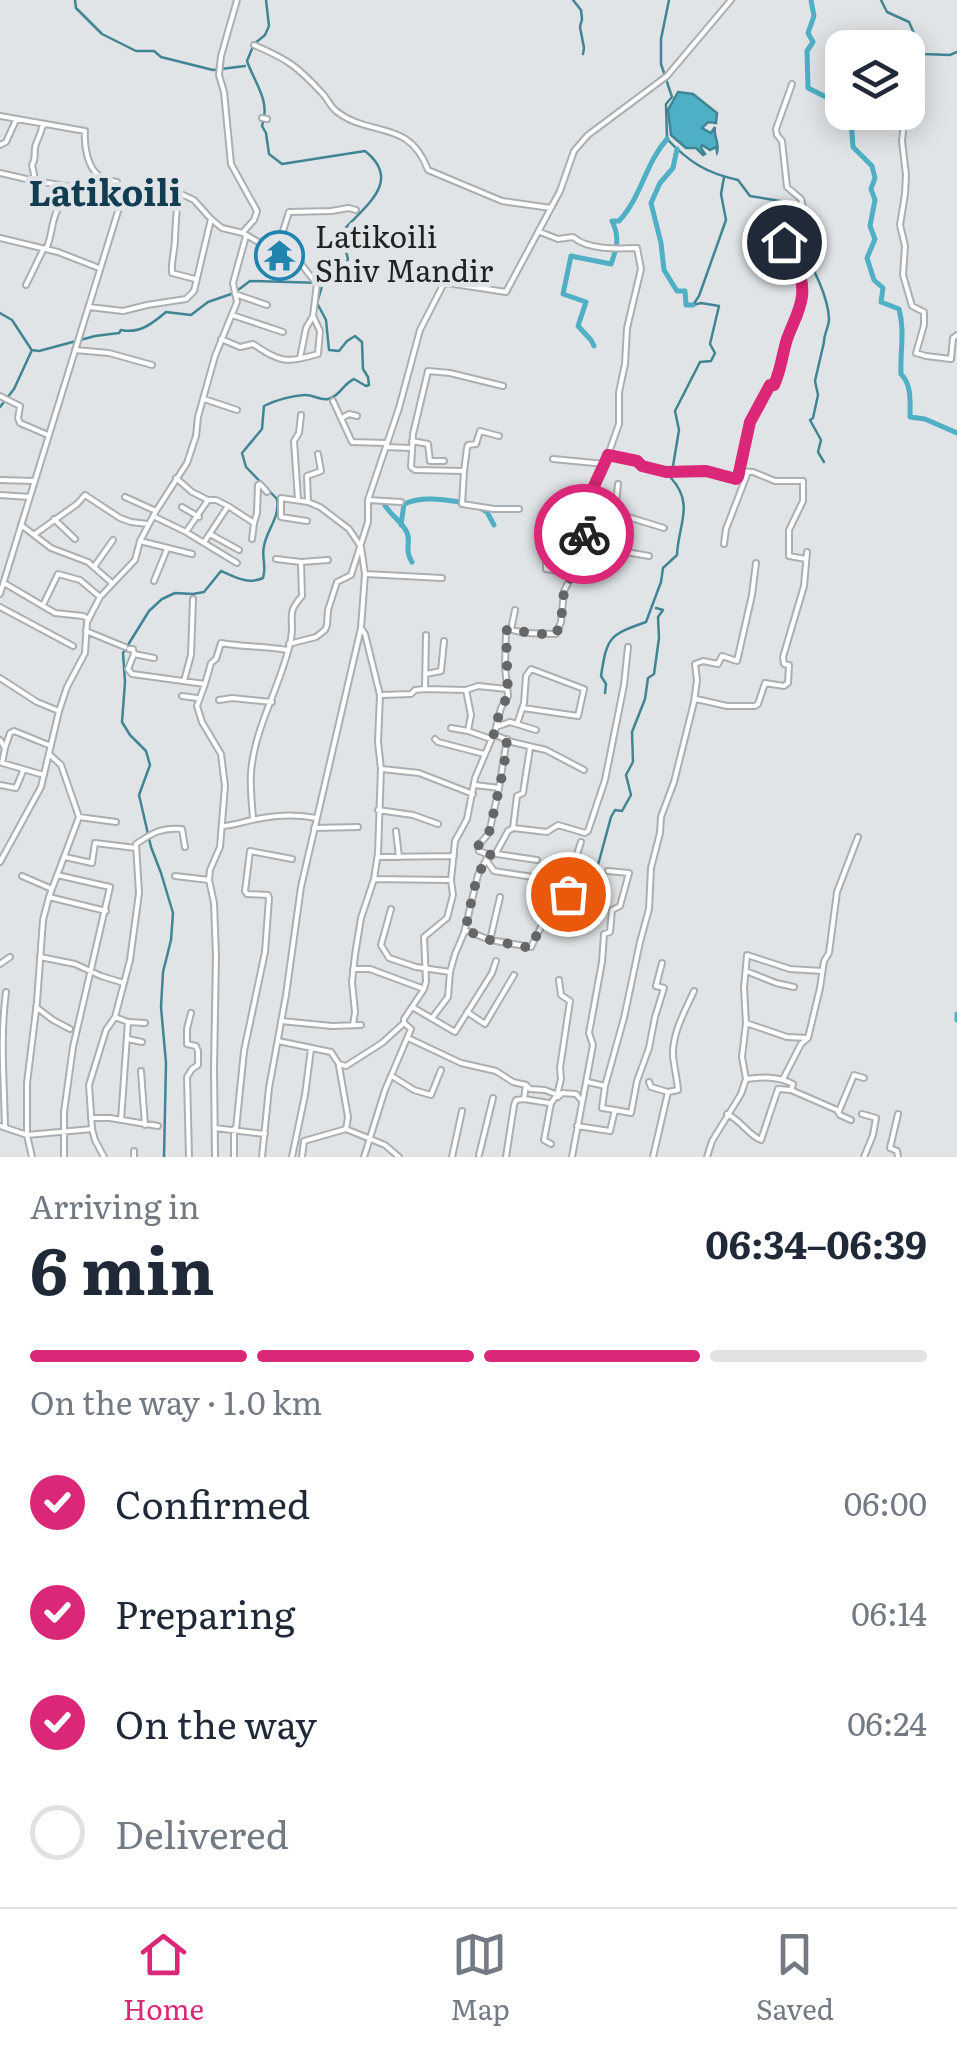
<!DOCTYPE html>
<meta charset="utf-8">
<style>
body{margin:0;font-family:Literata,serif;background:#f6f6f7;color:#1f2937;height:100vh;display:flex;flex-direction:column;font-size:38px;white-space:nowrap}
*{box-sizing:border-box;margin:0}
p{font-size:32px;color:#747a83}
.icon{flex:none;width:55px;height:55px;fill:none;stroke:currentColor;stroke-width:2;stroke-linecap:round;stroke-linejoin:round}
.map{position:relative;height:1157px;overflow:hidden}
.drawer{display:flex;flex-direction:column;background:#fff;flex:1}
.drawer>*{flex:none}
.tools{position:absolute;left:825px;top:30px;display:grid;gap:20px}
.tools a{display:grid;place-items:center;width:100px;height:100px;border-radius:20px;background:#fff;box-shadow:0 5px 25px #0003;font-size:50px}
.pin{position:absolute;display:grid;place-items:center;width:85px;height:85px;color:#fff;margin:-42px;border:5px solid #fff;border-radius:50%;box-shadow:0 2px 10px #0007}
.courier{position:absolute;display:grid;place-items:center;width:100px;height:100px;margin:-50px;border:8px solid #db2777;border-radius:50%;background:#fff;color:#222;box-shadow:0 2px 12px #0007}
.overview em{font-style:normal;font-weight:700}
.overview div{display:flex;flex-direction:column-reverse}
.overview{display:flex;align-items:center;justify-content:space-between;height:170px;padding:0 30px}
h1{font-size:65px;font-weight:700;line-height:75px}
.bar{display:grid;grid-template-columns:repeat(4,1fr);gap:15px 10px;align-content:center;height:120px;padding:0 30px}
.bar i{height:12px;border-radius:8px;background:#e0e1e3}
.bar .selected{background:#db2777}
.bar p{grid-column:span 4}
ol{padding:0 30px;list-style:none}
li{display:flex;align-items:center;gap:30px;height:110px}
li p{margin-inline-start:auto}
li .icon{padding:10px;border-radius:50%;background:#db2777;color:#fff;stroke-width:4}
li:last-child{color:#747a83}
li i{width:55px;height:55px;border:5px solid #e0e1e3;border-radius:50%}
.tabs{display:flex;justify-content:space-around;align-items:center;height:140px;border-top:2px solid #e0e1e3;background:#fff;font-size:28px;color:#747a83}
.tabs a{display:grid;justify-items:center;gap:5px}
.tabs .selected{color:#db2777}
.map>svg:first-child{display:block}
</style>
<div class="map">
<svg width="957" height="1157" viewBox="0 0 957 1157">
<rect width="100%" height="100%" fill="#e0e4e6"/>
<path fill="#4eafc5" stroke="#408594" stroke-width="2.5" d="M678 92 693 94 717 113 716 123 708 122 702 128 711 133 715 127C713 136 720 144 717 152L716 147 710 150 702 145 701 148 705 154 703 155 696 148H686L671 135 668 110Z"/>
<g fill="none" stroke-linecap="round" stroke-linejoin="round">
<path stroke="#408594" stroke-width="2.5" d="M75 0 76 8 102 34 136 51H154L161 57 213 70 245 66
M573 0 581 10 582 19 580 27 584 48 583 54
M669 0 661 39V64L672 97 666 104 667 139C689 162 706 173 738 180L750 196 792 203 798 205C803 219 804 227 798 241 810 263 828 293 829 319 829 327 824 333 824 342L815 381 818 395 813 418 810 420 821 440 818 452 824 462
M881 0 887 12 909 22 923 54 950 55 957 52
M0 313 12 320 31 349
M0 407 14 389 32 350 39 351 95 336 119 333 121 330C139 334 152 324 166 312L191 315 208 302 234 293 250 281 323 283 342 272 348 259 341 233C363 207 404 182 365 151L282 164 269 154 266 133 262 126C271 101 255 84 247 61L254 44 265 35 269 26 266 0
M605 693 606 684 601 676C607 637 609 635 646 622L661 582 663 568 677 555C678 525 695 504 671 478L679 430 675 411 700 362 711 361 715 353 710 344 719 306 701 303 693 305 699 296 726 220 721 194 724 177
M583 908 595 876 611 817 615 810 622 811 631 795 626 775 633 762 632 732 645 699 648 678 654 674 659 638 658 617 663 610 656 608
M164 1157 166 1063 161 1007 163 972 171 940 173 913 161 873 151 847 139 795 150 765 146 751 130 735 122 722 125 682 123 653 149 611 162 599 175 593 193 594 204 592 221 571C235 577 247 585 263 578 267 565 261 557 264 546 267 529 280 518 277 499L246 467 242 453 262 429 264 406C276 400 292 396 304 395 313 394 320 401 328 399 339 397 343 384 354 379L366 386 369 385 368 377 363 369 362 342 355 336 347 341 339 351 329 350 326 320 317 303 323 283"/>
<path stroke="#4eafc5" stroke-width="5" d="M811 0 814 16 808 33 813 42 807 51 808 88 826 97 842 109
M845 112 851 120 853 147 872 166 875 178 871 189 875 200 870 226 875 239 867 258 874 280 883 288 881 302 899 309C905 330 900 352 901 374 912 385 910 402 910 417L925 419 957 433
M677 149 673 168 660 183 651 203 661 243 664 270 677 291H685L686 305H693
M594 346 591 340 578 326 586 302 563 294 571 256 611 264C617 248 620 237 612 221H619C642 196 645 164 667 139
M378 501 383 502C388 513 399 519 405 529 413 540 403 549 412 562
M477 506 487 512 494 525
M401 525 404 504C423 495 446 500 466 503
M957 1014V1020"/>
<defs>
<path id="minor" d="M237 0 221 56 219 75 224 92 231 164 257 211 254 220 244 231
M254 45C287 59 297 66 322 93 328 99 329 105 336 111 370 138 409 118 428 170L502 201 551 208
M905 112 902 141 906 175 905 194 900 225 905 246 903 275 912 306 924 312V325L916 353 926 356 951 359 953 338 957 335
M0 116 85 131C84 145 87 169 101 177 106 180 112 181 117 182L118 195
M262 118 267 119
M0 145 6 142 16 120
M0 173 35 181 123 195 153 191 179 193 194 200 211 219 222 228 243 233 270 249
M35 179 32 165C36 159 34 156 35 148 36 141 41 135 42 127L46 124
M179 193C176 209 176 222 175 238 175 250 171 261 172 273L195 279
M0 238 58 252 99 268
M279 244 289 212 331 211 349 208 356 210
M46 249C52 237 51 225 56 213 60 204 66 200 69 189
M26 285 43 250
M235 294 267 305
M89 307 123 311 147 305 186 299 194 291 211 219
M232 315 283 332
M221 339 240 347 253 344C282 363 285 363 318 354L320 331 313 316 317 283C307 274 296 255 288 248 281 242 269 244 261 244
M75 350 109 353 152 365
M300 358 306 328 313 316
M0 396 20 406 18 418 20 423 48 435
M204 399 237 410
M333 401 352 442 386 443
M342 418 349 414 357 416
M499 436 480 431 476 444 468 445 467 448 464 471 415 470 411 467 413 434 428 371 450 373 503 386
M412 441 428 444 430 461H444
M386 447 411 448
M608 455 637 461 643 465 665 472 705 471 736 479 739 477C749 448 747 400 776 383 782 368 782 352 788 337 791 329 796 323 799 315 808 286 793 264 782 239L803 238 808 227 801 199 787 187 782 141 777 135 776 129 792 84
M553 459 605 464
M464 471 462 504 494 509H519
M741 471 753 472 775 481H803V501L789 530V556L806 559
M176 478 192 492 208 500 186 532
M0 480 33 481
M0 495 30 497
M125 497 156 511
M298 499 294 441 299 433 301 415
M209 500H216L228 506
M368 500 401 502
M308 502 307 476 321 471 318 454
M182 507 199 517
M615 513 618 484
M153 516 186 532 237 563
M54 519 75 539
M254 523 257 513 258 485 260 484 267 492
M21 525 51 548 88 562 112 583
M35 534 77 504 85 495 120 518 131 522 148 524
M210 534 239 550
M140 541 192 554
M205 541 228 506 254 523 252 539
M581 544 616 550 615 513 664 528
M724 544 726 529 748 472
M615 550 649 556
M276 559 301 562
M546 563V569L573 573
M94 567 113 540
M365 574 442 578
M154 581 167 549
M4 583 55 613 83 616 89 619
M0 594 123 195
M43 605 58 574 80 580 100 597
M0 607 73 646
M511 630 515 610
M86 631 125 647
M426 635 425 689 466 690 471 715 468 731 491 739
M289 644 316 637 325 630 327 625 328 610 337 582 351 575 368 522V500L399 408 420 330 443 285 447 283 506 292 560 191 574 151 588 135 667 76 731 0
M129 649H133L134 654 128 669 132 674 205 684 197 706 202 722 221 754 225 786 220 847 210 870 209 880 214 903 216 956 214 1068 215 1157
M134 654 154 658
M426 674 441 671 444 641
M0 678 37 702 59 711
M184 681 191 655 193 599
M205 684 211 663 216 659 221 643C243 647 265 646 287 650
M466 690 478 686 507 689
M382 695 411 694 415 690 425 689
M182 696 197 698
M219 700 232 698 272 702
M694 702 696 699 727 706H755L758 704 765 683 784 686 788 683 789 665 784 664 783 657 804 586 807 552
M517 724 524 703 526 676 531 669 584 689 578 716 523 708
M496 727 510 722 536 730
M451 728 468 731
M493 734 512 742 546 750 584 770
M435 739 438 742 484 754
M0 740 5 748 2 763 44 775
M5 748 10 733 14 731 51 746
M382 769 419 773 473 794
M0 785 16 788 23 771
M475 785 499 788 489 833 478 846 479 851 490 855
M499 788 507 739
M378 810 413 815 438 824
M79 817 116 822
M253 819C252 804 250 788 251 773 254 727 282 684 291 639 295 617 285 615 302 596L301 562 328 560
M223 826C236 825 245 821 257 819 277 815 296 814 316 818
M314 828 358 827
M513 828 517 796 523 793 530 748
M396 831 399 857
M497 854 537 860
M65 857 92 863 95 843 136 848
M379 857 454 856
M486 860 494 871 546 879
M0 862 41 787 59 711 67 687 85 653 87 622 100 597 135 560 140 541 156 511 187 463 196 436 198 417 215 356 237 302 233 283 246 236
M57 875 110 887 73 1047 64 1112V1157
M22 876 52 889
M175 876 209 880
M374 879 449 880
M49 897 106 911
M391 909 381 945 389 958 416 967 450 972 455 954 464 933 478 875 486 860 496 853 508 831 513 828 547 832 558 825 585 833 588 831 605 780 624 685 628 647
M465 930 490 940 531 947 541 927 557 915 568 894 570 875 581 842
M490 940 500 897
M40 957 75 964 101 976 124 983
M0 964 10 957
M353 969H370L424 989
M746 971 776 983 794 987
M36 1007 53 1020 70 1029
M414 1008 455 1032 492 973 496 961
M467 1012 485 1024 514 975
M115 1017 128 1022 121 1120
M433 1017 448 997 450 972
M281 1021 332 1026 361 1025
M128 1022 145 1023
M746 1023 787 1037 808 1038
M353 1025 355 1012 352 982 355 955 361 918 374 879 378 853 381 769 378 742 380 695 365 634 361 628
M408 1038 461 1063 496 1071 513 1082 526 1085 524 1099 516 1100 514 1105 506 1157
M128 1039 142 1042
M278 1041 331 1052 339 1064 346 1066 382 1043 404 1023
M339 1066 348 1117 346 1129 385 1145 399 1157
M141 1071 145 1125
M392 1076 414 1090 431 1095 441 1070
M746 1079C762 1077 778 1076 793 1084L791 1090 837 1110 840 1115 851 1120
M783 1079 801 1044 808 1038 820 988 824 961 829 953 837 892 858 837
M649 1082 651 1087 668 1092 653 1157
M526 1085 530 1089 545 1090 558 1095
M605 1086 624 1018 640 942 649 909 651 868 660 833 661 817 674 782 694 702 697 680 695 664 703 661 718 664 722 656 737 661 752 595 756 563
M668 1092 678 1090C677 1078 674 1067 673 1056 672 1033 685 1011 694 991
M558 1097 562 1093 576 1094 582 1101
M524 1099 549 1103
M615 1110 631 1113 637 1081 649 1048 655 1017 664 988 656 986 662 963
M839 1111 854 1075 864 1078
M727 1114C741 1120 748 1135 761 1140L778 1089 791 1090
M862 1114 876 1118 873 1135 864 1157
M91 1118H110L158 1126
M0 1126 27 1135 92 1129
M577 1126 610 1131 615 1110 602 1108 605 1086 588 1082
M5 1127C4 1081 0 1037 6 992
M215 1128 265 1134
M234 1129V1157
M236 1129 244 1051 265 952 269 898 268 895 247 894 245 891 250 851 292 859
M551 1144 544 1140 551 1103 557 1095 561 1079 560 1068 570 1001 561 995 559 980
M134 1151V1157
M479 1155 493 1098
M32 1157 27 1135V1083L37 1002 43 920 49 897 79 817 61 765 49 754
M104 1157 95 1140 92 1129 89 1085 106 1030 115 1017 130 960 139 893 136 844C152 833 162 827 182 829L185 847
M189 1157 187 1077 192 1069 198 1065V1051L196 1046 187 1044V1029L191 1013
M262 1157 269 1088 286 995 301 887 361 628 365 574 361 547 349 529 320 507 308 502 281 498V517L307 521
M292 1157 305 1095 311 1049
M302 1157 304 1141 346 1129
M364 1157 385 1090 411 1029 404 1023V1019L424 989 426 981 424 937 447 918 453 895 451 880 455 841 467 819 475 778 495 731 501 708 508 696 505 667 506 631 508 629 525 633 556 634 561 622 564 591 573 573 579 553 586 526V513L595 481 602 472 619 424V392L625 364 627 328 641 269 637 248C617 249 588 250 573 237L558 239 540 232
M452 1157 462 1111
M572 1157 593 1045 589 1033 602 962 604 934 610 932 612 910 620 906 629 873 608 871
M707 1157 712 1141 741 1094 746 1079 742 1057 746 1023 744 988 747 955 790 969 822 971
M898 1157 897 1151 890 1148 898 1114"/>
</defs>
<use href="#minor" stroke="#acafb1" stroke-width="8"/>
<use href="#minor" stroke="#fff" stroke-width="4"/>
</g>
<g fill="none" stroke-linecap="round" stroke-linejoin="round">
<path stroke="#646667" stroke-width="10" stroke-dasharray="0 18" d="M568 894 557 914 541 927 530 948 490 940 465 930C472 905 473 873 491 855L479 851 478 846 489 833 504 767 507 739 493 734 501 708 508 696 506 631 508 629C523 632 542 635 556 634L561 622 564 591 573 573 584 534"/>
<path stroke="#db2777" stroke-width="12" d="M584 534C587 523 585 513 589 501 593 484 602 471 608 455L637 461 642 466 666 472 706 471 736 479 738 477 750 422 770 385H774C781 370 782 355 787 339 798 310 810 296 796 263 792 255 787 249 784 242"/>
</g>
<defs>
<symbol id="temple-ring" viewBox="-11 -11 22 22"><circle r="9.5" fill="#e0e4e6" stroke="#2184ae" stroke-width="1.5"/><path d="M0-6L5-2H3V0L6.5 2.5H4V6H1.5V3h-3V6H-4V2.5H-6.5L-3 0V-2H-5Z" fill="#2184ae"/></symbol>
</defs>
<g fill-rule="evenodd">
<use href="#temple-ring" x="252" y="228" width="55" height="55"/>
</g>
<g text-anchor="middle" stroke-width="10" stroke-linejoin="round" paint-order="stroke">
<g font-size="30" fill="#212223" stroke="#e0e4e6" text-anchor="start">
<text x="315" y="248">Latikoili<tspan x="315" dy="34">Shiv Mandir</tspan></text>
</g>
<g font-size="35" font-weight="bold" fill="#103d52" stroke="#e0e4e6">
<text x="105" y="206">Latikoili</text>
</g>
</g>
</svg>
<div class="tools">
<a><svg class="icon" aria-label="layers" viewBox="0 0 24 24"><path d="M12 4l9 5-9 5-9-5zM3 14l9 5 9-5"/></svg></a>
</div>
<div class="pin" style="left:568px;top:894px;background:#ea580c"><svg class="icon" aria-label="bag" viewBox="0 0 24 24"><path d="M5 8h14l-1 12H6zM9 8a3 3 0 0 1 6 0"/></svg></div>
<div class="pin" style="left:784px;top:242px;background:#1f2937"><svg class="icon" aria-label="home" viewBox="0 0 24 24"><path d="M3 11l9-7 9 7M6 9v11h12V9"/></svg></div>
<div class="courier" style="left:584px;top:534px"><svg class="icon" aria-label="bike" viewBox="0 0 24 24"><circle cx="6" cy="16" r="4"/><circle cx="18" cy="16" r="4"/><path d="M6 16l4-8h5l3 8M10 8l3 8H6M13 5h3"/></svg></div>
</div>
<section class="drawer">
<div class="overview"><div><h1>6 min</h1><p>Arriving in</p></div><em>06:34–06:39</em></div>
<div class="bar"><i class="selected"></i><i class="selected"></i><i class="selected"></i><i></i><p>On the way · 1.0 km</p></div>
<ol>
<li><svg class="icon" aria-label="check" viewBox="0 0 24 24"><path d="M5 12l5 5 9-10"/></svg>Confirmed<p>06:00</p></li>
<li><svg class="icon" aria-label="check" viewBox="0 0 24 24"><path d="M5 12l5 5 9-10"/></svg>Preparing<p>06:14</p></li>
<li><svg class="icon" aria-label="check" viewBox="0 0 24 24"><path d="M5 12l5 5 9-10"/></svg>On the way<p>06:24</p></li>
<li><i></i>Delivered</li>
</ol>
</section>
<nav class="tabs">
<a class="selected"><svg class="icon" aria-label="home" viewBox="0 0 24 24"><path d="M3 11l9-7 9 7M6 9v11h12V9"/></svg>Home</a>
<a><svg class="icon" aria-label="map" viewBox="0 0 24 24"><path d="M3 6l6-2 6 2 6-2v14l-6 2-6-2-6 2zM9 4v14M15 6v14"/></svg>Map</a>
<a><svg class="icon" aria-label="saved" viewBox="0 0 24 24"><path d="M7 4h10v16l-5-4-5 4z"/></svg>Saved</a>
</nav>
